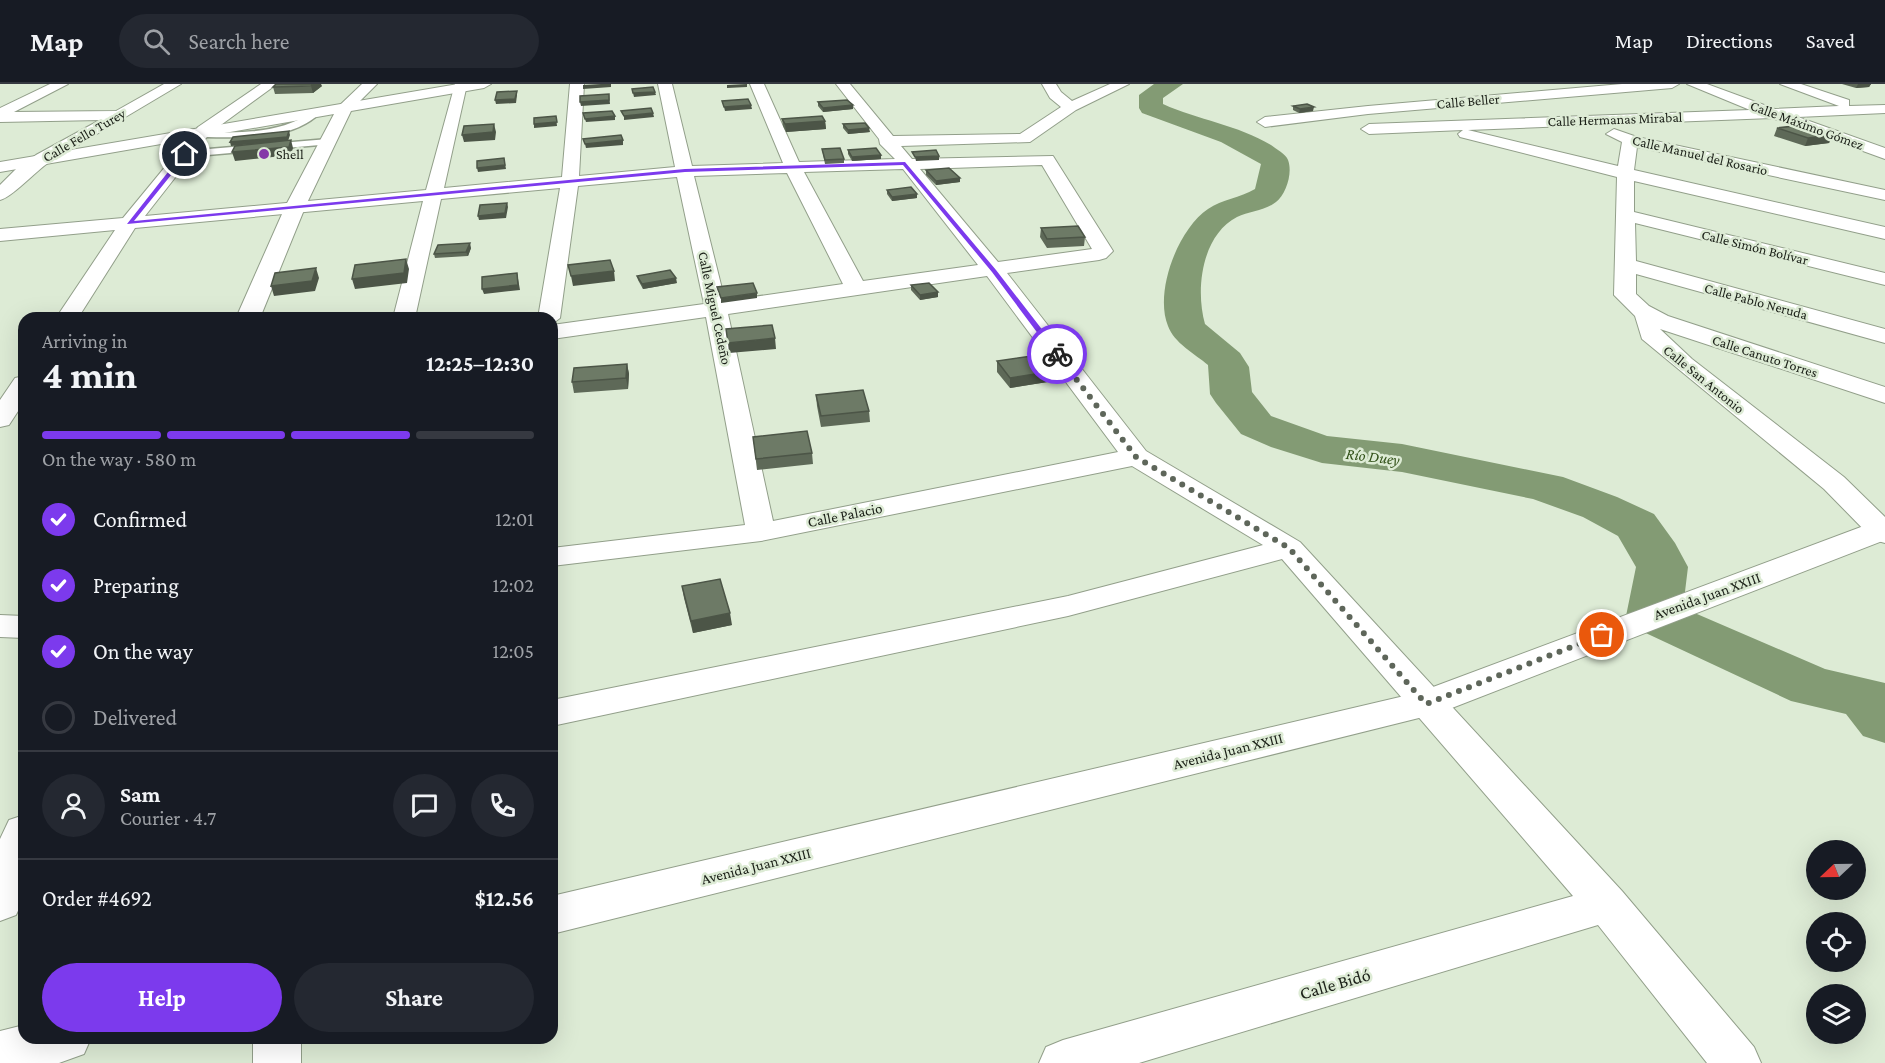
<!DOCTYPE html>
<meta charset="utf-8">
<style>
body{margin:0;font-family:"Crimson Pro",serif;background:#242831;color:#f1f3f6;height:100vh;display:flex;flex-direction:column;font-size:22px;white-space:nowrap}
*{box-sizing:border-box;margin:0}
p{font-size:20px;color:#9ea1a6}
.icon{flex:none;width:33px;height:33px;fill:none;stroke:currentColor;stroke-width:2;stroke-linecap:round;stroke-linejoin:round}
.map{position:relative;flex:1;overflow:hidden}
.panel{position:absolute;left:18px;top:228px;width:540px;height:732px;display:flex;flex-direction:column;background:#171b24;border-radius:18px;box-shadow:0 6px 24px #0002}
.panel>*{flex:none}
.needle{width:39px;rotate:248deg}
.tools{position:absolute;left:1806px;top:756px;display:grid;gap:12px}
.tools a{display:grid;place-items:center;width:60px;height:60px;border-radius:50%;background:#171b24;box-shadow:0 6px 24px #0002;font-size:30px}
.pin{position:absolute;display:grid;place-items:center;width:51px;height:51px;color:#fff;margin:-26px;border:3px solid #fff;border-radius:50%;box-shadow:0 2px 6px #0007}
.courier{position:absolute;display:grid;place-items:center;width:60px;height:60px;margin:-30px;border:4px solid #7c3aed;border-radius:50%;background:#fff;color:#222;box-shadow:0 2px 8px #0007}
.head em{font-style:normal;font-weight:700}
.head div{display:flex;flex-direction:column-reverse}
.head{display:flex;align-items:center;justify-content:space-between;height:102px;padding:0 24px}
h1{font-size:39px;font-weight:700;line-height:45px}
.bar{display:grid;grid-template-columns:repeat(4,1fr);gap:9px 6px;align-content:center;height:72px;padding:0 24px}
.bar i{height:8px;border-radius:4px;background:#363941}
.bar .on{background:#7c3aed}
.bar p{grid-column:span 4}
.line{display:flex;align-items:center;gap:15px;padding:0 24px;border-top:2px solid #363941}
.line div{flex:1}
.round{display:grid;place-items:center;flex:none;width:63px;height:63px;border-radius:32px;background:#242831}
ol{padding:0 24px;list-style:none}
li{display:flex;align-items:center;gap:18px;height:66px}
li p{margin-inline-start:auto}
li .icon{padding:6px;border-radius:50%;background:#7c3aed;color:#fff;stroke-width:4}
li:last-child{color:#9ea1a6}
li i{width:33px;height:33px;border:3px solid #363941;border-radius:50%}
.primary-button{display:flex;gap:12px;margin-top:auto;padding:12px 24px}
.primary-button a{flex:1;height:69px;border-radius:36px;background:#7c3aed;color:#fff;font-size:24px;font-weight:700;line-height:69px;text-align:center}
.primary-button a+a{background:#242831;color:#f1f3f6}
header{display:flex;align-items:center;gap:36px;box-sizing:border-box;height:84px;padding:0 30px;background:#171b24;border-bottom:2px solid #363941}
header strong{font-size:28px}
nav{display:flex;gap:33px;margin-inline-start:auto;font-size:21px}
.search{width:420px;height:54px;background:#242831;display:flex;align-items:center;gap:15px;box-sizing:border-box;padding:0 21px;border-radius:33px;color:#9ea1a6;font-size:22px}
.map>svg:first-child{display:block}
</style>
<header>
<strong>Map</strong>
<div class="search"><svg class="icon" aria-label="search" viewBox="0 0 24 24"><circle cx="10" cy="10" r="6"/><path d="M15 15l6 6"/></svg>Search here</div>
<nav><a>Map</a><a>Directions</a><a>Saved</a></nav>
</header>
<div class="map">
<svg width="1885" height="979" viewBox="0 0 1885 979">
<rect width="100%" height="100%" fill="#ddebd5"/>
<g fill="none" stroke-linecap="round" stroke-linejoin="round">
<path fill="#839b74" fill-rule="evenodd" d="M1154 0H1183L1163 14V20C1198 36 1238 41 1271 61 1276 65 1286 70 1288 76 1293 89 1286 110 1276 118 1265 127 1249 127 1237 133 1202 151 1195 205 1205 240L1240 269 1249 283 1252 308 1271 332 1327 352 1402 360 1563 393 1617 413 1654 430 1675 459 1688 483 1683 524 1825 585 1885 599V659L1863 652 1846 630 1791 617 1635 544 1626 532 1636 483 1618 452 1583 433 1533 415 1402 388 1322 379 1271 363 1241 350 1216 319 1210 310 1208 281C1195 270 1174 259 1168 242 1154 208 1178 145 1208 125 1222 115 1240 114 1255 105L1261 80 1221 58 1142 29 1139 24V11Z"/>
<defs>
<path id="lane" d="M313 27 320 29C290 58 240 53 201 53L197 51 201 49C240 48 280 51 313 27Z
M328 55 331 60 185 73 181 70 185 67Z"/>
<path id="street" d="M50 0H68L14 28 116 27 164 0H181L48 79C36 87 11 114 0 116V101L17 84 36 71 100 36 0 38V24Z
M261 0H277L210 49 145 132 426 106 455 0H470L466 5 444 104 562 93 570 0H584L579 92 675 83 658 0H672L692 82 783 79 750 0H764L799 78 895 75 880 60 879 55 836 0H850L893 52 1020 50 1061 23 1050 14 1042 0H1056L1061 8 1072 17 1110 0H1129L1076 26 1030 58 901 62 912 75 1053 72 1113 167 1106 174 1099 176 1007 189 1146 367 1300 458 1622 807 1754 963 1761 979H1707L1598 841 1139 979H1039L1046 963 1063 956 1573 812 1282 475 1068 532 552 642V616L1068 512 1263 461 1132 382 761 457 552 482V464L745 441 706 233 552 255V241L704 220 677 93 578 102 560 234 552 240V234H538L560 104 441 115 415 234H393L423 117 135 144 78 234H56L115 146 0 157V145L123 134 198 43ZM1042 81 1092 165 998 178 920 85ZM903 85 978 181 863 197 804 88ZM787 89 843 200 725 217 694 92ZM987 192 1118 368 773 437 728 230Z
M362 0H377L350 27H340L338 24 340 21Z
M1622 0H1679L1672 4 1368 30 1265 43 1257 38 1265 33 1368 22Z
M1687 0H1707L1775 25 1839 22 1780 0H1801L1849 16V22L1885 21V29L1798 33 1885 64V75L1772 34 1468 46 1618 82 1622 58 1606 50 1614 45 1637 53 1885 106V116L1637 63 1634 86 1885 143V155L1634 97V128L1885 189V201L1635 139 1636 177 1885 245V259L1636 190V210L1649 222 1668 232 1885 303V319L1660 245 1692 275 1844 393 1885 433V459L1874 456 1824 405 1642 255 1635 232 1614 211 1617 93 1460 53 1458 50 1463 46 1369 50 1361 45 1369 40 1750 26Z
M24 292V318L9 341 0 343V316L15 294Z
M0 531 24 532V554L0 553Z
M253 954H301V979H253Z"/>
<path id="secondary" d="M458 0H491L484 4 351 27 306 121 260 234H236L286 121 334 30 0 88V78Z
M1885 434V456L1439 629 552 850V812L1417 609Z
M24 731V814L16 831 0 837V755L9 736Z
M24 941V954H91L84 970 59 979H0V947Z"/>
</defs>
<use href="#lane" stroke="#929f8a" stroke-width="3"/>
<use href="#street" stroke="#929f8a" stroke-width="2"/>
<use href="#secondary" stroke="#929f8a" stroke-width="2"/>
<use href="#lane" fill="#fff" fill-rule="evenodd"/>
<use href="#street" fill="#fff" fill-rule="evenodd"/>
<use href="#secondary" fill="#fff" fill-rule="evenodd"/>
</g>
<path fill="#5e6958" d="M1842 0H1871L1869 3 1856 4Z
M322 2 313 9 275 10 273 3Z
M818 18 853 21V25L823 28 818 22Z
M1293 22 1313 27 1299 29 1293 26Z
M782 35 825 37 826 45 786 48 783 42Z
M843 40 870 48 848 50 843 44Z
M1777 44 1833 51 1829 59 1805 62 1774 52Z
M822 65 844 75V79L825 80Z
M848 66 881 71V75L852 77 848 70Z
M926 86 960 94V98L936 101 926 91Z
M887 106 917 114 892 117 887 110Z
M1041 144 1085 153 1084 162 1047 164 1040 153Z
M471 164 468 172 435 174 434 170Z
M637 192 677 199 643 205 638 196Z
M911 201 938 213 920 216 911 206Z
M997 277 1060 296 1010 304 997 288Z
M627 280 629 290 628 305 574 309 572 298Z
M816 311 869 327 870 338 821 343 817 322Z
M753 353 812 369 813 380 757 386Z
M682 502 732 541 693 549 684 514Z"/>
<path fill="#4c5547" d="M313 0H321L322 2 313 9 311 2Z
M601 0H611V3L583 5V1Z
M747 0V3L727 4V1Z
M1858 0H1871L1869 3 1856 4Z
M517 7V11L516 19 496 20 495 16Z
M655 8 656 11 634 13 633 9Z
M609 10 610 20 581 22 580 18Z
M751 21 752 25 725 27 724 23Z
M853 21V25L823 28V24Z
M1314 23 1313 27 1299 29 1300 25Z
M653 29 654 33 624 36V32Z
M556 32 557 42 534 44V40Z
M615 32V36L586 38 585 35Z
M825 37 826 45 786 48 785 40Z
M494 40 496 48 495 56 464 58 462 51Z
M869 44 870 48 848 50V46Z
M289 47 290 51 288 57 231 62 230 58Z
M1833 51 1829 59 1805 62 1808 54Z
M291 56 293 64 291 71 235 77 232 68Z
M623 56V61L586 64 585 60Z
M881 71V75L852 77V73Z
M939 72V76L916 77 915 73Z
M504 74 506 85 478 88 477 84Z
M960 94V98L936 101V97Z
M917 110V114L892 117V113Z
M507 119 508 123 506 134 479 136 478 132Z
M470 159 471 164 468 172 466 168Z
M406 175 409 185 407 199 355 205 352 195Z
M316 184 319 194 315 207 274 212 271 202Z
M614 187 615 197 573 202 571 192Z
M517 189 520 206 484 210 482 205Z
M676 194 677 199 643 205 642 200Z
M938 208V213L920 216V211Z
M757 209V214L721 219V214Z
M775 254 776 265 729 269 728 259Z
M627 280 629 290 628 305 626 294Z
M1061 286 1060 296 1010 304V294Z
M730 529 732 541 693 549 691 537Z"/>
<path fill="#6d7a66" stroke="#4c5547" stroke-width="1.5" d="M276 0H313L311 2 273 3Z
M653 3 655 8 633 9 632 5Z
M517 7 515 15 495 16 497 8Z
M609 10V16L580 18V12Z
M748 15 751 21 724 23 722 17Z
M847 16 853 21 823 24 818 18Z
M1307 20 1314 23 1300 25 1293 22Z
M651 24 653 29 624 32 621 27Z
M612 27 615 32 585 35 583 29Z
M556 32 557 38 534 40V34Z
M822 32 825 37 785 40 782 35Z
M865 39 869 44 848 46 843 40Z
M494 40 493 48 462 51 464 42Z
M1802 41 1833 51 1808 54 1777 44Z
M289 47 287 53 230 58 233 53Z
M621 51 623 56 585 60 583 55Z
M291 56 289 63 232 68 235 62Z
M840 64 844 75 825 76 822 65Z
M876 64 881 71 852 73 848 66Z
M936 66 939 72 915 73 912 68Z
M504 74 505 81 477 84V77Z
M949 84 960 94 936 97 926 86Z
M911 103 917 110 892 113 887 106Z
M507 119 505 129 478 132 480 121Z
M1078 142 1085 153 1047 155 1041 144Z
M470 159 466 168 434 170 438 161Z
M406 175 404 189 352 195 355 181Z
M610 176 614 187 571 192 568 181Z
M316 184 312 197 271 202 275 189Z
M670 186 676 194 642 200 637 192Z
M517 189 518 201 482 205V193Z
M753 199 757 209 721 214 717 203Z
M929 199 938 208 920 211 911 201Z
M772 241 775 254 728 259 726 245Z
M1046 270 1061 286 1010 294 997 277Z
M627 280 626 294 572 298 574 284Z
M863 306 869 327 821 332 816 311Z
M807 347 812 369 756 375 753 353Z
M720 495 730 529 691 537 682 502Z"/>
<path fill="#7c3aed" d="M183 69 188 70 134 137 685 85 905 78 996 186 1061 270 1054 271 992 188 903 81 685 88 127 140Z"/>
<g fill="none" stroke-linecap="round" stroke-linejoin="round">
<path stroke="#5e665a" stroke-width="6" stroke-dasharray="0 10.8" d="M1057 270 1136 373 1289 464 1426 620 1602 551"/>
</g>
<circle fill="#8537a8" stroke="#ddebd5" stroke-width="2" cx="264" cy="70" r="6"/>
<g text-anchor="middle" stroke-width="5" stroke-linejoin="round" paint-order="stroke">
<g font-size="14" fill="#1a1f17" stroke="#ddebd5">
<text transform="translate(1468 17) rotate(-5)" y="5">Calle Beller</text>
<text transform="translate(1615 35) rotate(-2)" y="5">Calle Hermanas Mirabal</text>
<text transform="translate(1807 41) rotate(20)" y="5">Calle Máximo Gómez</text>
<text transform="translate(84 51) rotate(-30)" y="5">Calle Fello Turey</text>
<text transform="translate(1700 71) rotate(13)" y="5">Calle Manuel del Rosario</text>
<text transform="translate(1755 163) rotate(14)" y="5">Calle Simón Bolívar</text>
<text transform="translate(1756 217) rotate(15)" y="5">Calle Pablo Neruda</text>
<text transform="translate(715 224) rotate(78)" y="5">Calle Miguel Cedeño</text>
<text transform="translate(1765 272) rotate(18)" y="5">Calle Canuto Torres</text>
<text transform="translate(1704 295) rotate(39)" y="5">Calle San Antonio</text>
</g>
<g font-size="14" fill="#1a1f17" stroke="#ddebd5" text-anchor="start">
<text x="276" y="75">Shell</text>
</g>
<g font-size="15" fill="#1a1f17" stroke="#ddebd5">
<text transform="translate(845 431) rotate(-11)" y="5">Calle Palacio</text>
<text transform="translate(1707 512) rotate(-20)" y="5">Avenida Juan XXIII</text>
<text transform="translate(1228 667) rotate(-14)" y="5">Avenida Juan XXIII</text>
<text transform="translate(756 782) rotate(-14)" y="5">Avenida Juan XXIII</text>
</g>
<g font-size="16" font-style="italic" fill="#315118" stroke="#ddebd5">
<text transform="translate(1373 372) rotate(7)" y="6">Río Duey</text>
</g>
<g font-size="18" fill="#1a1f17" stroke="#ddebd5">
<text transform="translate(1335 900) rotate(-16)" y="6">Calle Bidó</text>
</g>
</g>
</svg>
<div class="tools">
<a><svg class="needle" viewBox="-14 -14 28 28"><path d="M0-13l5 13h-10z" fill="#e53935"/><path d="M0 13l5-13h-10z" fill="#9ea1a6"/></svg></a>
<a><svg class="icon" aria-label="locate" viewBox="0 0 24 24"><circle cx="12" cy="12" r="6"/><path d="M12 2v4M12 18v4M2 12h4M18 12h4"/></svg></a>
<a><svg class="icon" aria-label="layers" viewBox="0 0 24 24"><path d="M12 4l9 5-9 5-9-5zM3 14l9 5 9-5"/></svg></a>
</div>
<div class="pin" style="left:1602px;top:551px;background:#ea580c"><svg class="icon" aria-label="bag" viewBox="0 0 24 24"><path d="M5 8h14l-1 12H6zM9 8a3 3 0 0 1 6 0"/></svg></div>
<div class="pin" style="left:185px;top:70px;background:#1f2937"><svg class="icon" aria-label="home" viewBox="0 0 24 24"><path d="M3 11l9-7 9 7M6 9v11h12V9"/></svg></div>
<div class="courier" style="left:1057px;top:270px"><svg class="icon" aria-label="bike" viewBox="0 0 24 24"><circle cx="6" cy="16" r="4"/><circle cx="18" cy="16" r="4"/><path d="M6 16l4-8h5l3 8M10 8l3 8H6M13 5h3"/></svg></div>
<section class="panel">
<div class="head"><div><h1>4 min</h1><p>Arriving in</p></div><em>12:25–12:30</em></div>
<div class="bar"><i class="on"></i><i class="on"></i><i class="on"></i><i></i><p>On the way · 580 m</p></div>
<ol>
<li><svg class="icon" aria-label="check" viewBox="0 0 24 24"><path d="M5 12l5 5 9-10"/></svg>Confirmed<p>12:01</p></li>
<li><svg class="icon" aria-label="check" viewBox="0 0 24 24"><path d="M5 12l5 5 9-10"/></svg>Preparing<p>12:02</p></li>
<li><svg class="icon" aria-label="check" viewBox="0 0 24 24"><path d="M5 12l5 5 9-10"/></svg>On the way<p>12:05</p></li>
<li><i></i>Delivered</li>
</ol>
<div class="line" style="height:108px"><a class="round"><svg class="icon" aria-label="person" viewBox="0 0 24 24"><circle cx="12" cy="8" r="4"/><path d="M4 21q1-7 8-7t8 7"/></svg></a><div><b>Sam</b><p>Courier · 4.7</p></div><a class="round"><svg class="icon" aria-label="chat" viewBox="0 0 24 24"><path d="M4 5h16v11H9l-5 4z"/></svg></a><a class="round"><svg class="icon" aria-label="phone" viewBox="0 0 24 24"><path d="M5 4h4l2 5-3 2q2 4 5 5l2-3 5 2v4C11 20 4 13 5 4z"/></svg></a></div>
<div class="line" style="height:78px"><div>Order #4692</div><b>$12.56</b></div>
<div class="primary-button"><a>Help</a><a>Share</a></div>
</section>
</div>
